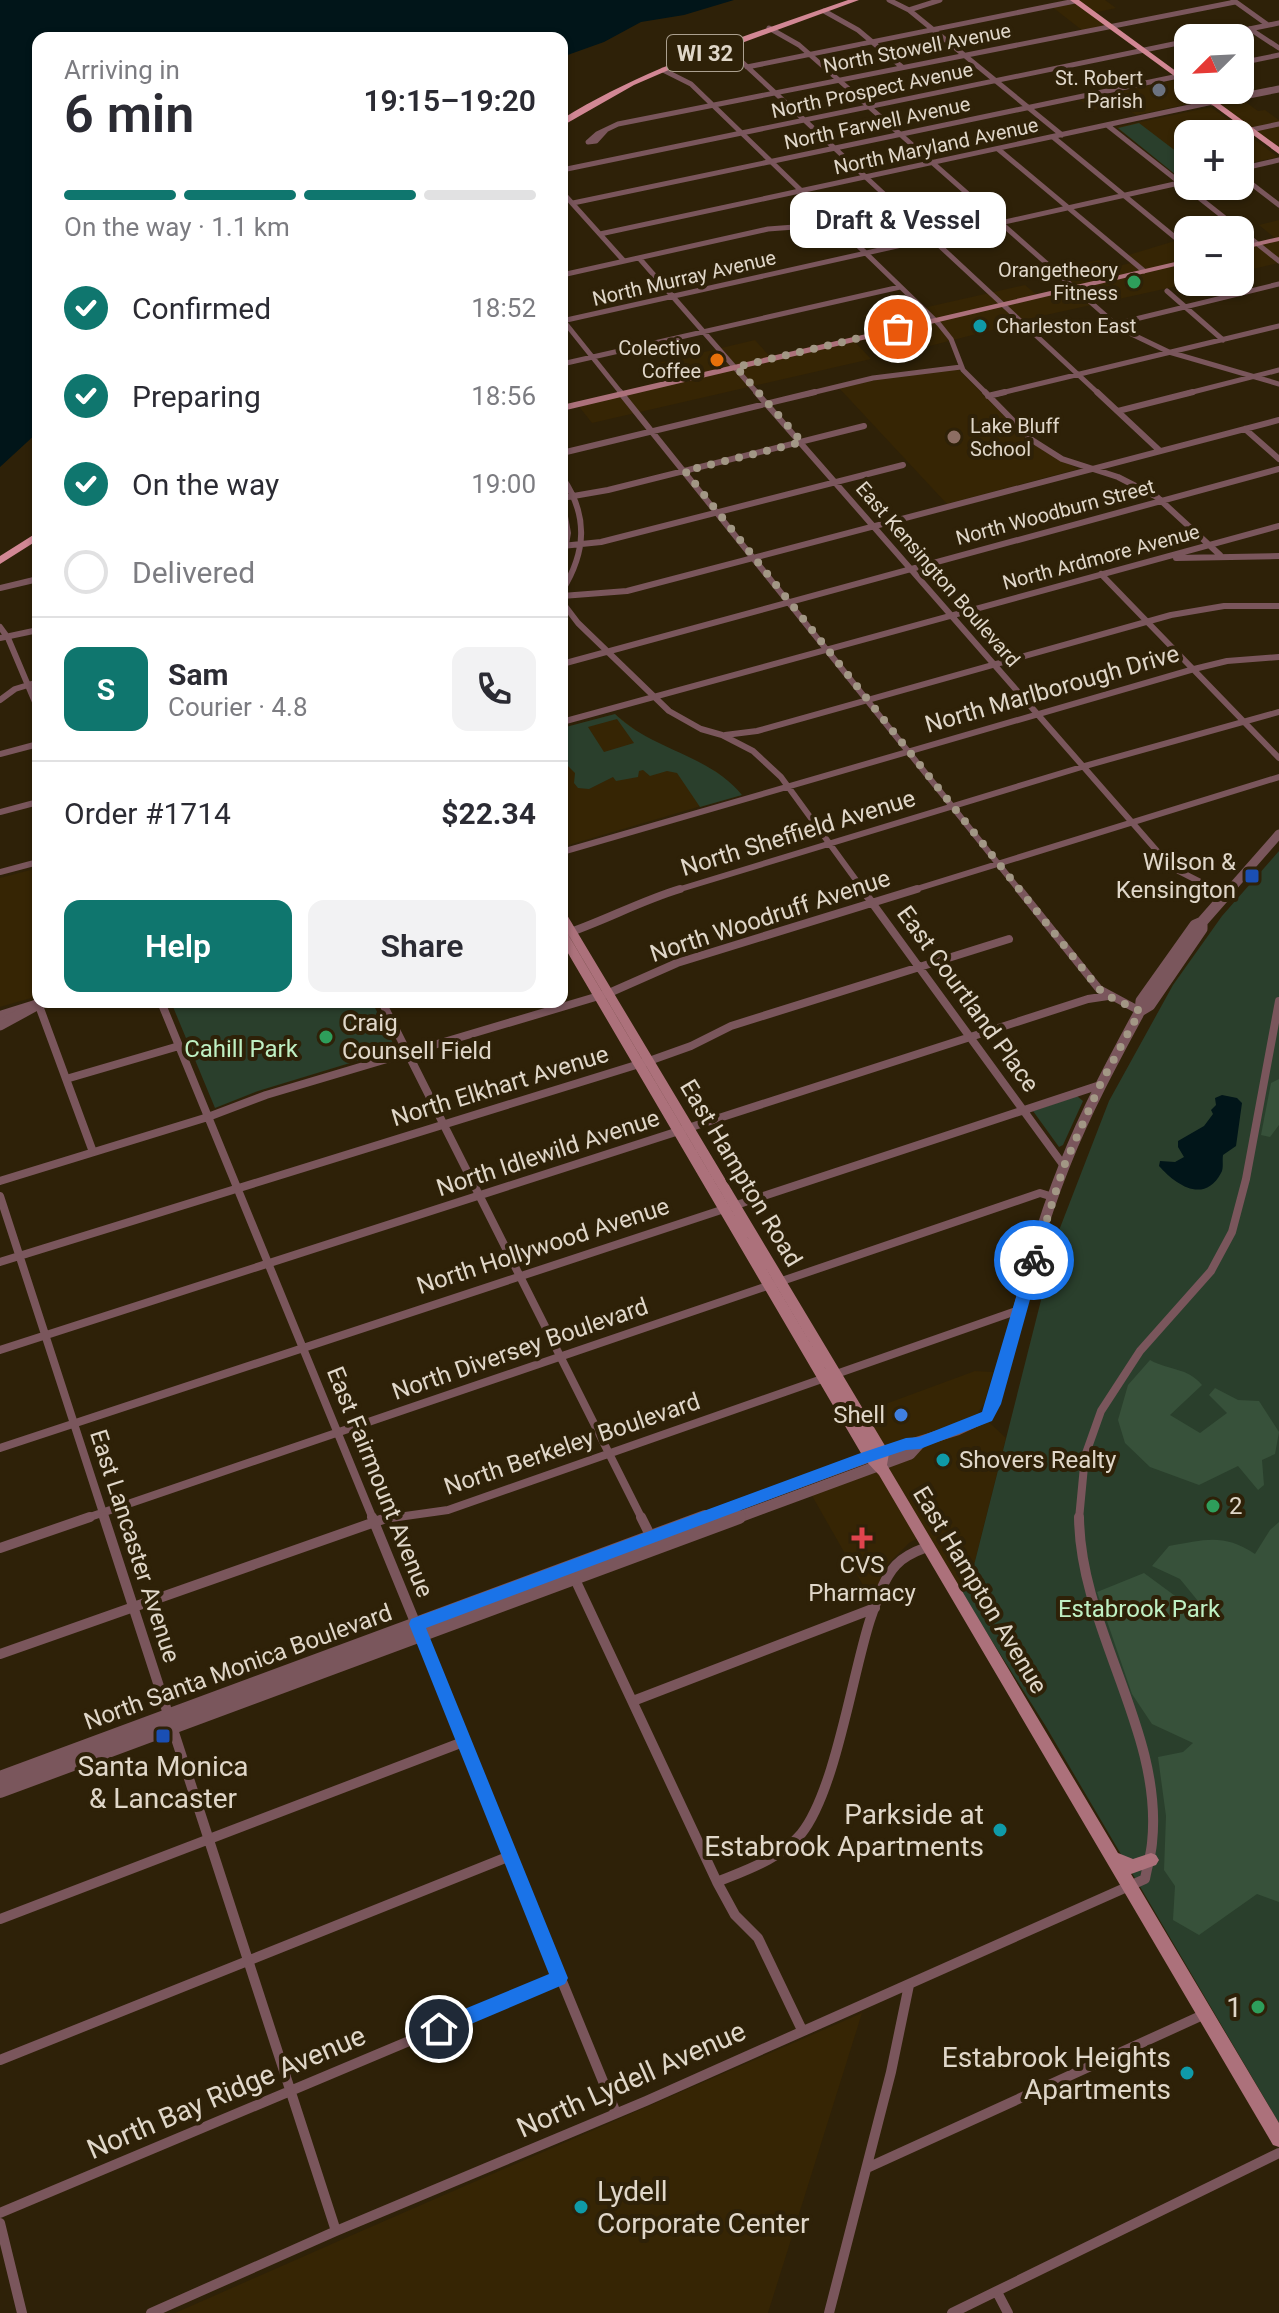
<!DOCTYPE html>
<meta charset="utf-8">
<style>
body{margin:0;font-family:Roboto,sans-serif;background:#f2f2f3;color:#2b2b33;height:100vh;display:flex;flex-direction:column;font-size:30px;white-space:nowrap}
*{box-sizing:border-box;margin:0}
p{font-size:26px;color:#7c7c81}
.icon{flex:none;width:44px;height:44px;fill:none;stroke:currentColor;stroke-width:2;stroke-linecap:round;stroke-linejoin:round}
.map{position:relative;flex:1;overflow:hidden}
.side{position:absolute;left:32px;top:32px;width:536px;height:976px;display:flex;flex-direction:column;background:#fff;border-radius:16px;box-shadow:0 2px 6px #0004}
.side>*{flex:none}
.needle{width:52px;rotate:246deg}
.fabs{position:absolute;left:1174px;top:24px;display:grid;gap:16px}
.fabs a{display:grid;place-items:center;width:80px;height:80px;border-radius:16px;background:#fff;box-shadow:0 2px 6px #0004;font-size:40px}
.pin{position:absolute;display:grid;place-items:center;width:68px;height:68px;color:#fff;margin:-34px;border:4px solid #fff;border-radius:50%;box-shadow:0 2px 8px #0007}
.courier{position:absolute;display:grid;place-items:center;width:80px;height:80px;margin:-40px;border:6px solid #1a73e8;border-radius:50%;background:#fff;color:#222;box-shadow:0 2px 10px #0007}
.bubble{position:absolute;height:56px;border-radius:16px;background:#fff;box-shadow:0 2px 6px #0004;font-size:26px;font-weight:600;line-height:56px;text-align:center}
.headline em{font-style:normal;font-weight:600}
.headline div{display:flex;flex-direction:column-reverse}
.headline{display:flex;align-items:center;justify-content:space-between;height:136px;padding:0 32px}
h1{font-size:52px;font-weight:600;line-height:60px}
.bar{display:grid;grid-template-columns:repeat(4,1fr);gap:12px 8px;align-content:center;height:96px;padding:0 32px}
.bar i{height:10px;border-radius:6px;background:#e1e1e2}
.bar .current{background:#0f766e}
.bar p{grid-column:span 4}
.line{display:flex;align-items:center;gap:20px;padding:0 32px;border-top:2px solid #e1e1e2}
.line div{flex:1}
.round{display:grid;place-items:center;flex:none;width:84px;height:84px;border-radius:16px;background:#f2f2f3}
ol{padding:0 32px;list-style:none}
li{display:flex;align-items:center;gap:24px;height:88px}
li p{margin-inline-start:auto}
li .icon{padding:8px;border-radius:50%;background:#0f766e;color:#fff;stroke-width:4}
li:last-child{color:#7c7c81}
li i{width:44px;height:44px;border:4px solid #e1e1e2;border-radius:50%}
.action{display:flex;gap:16px;margin-top:auto;padding:16px 32px}
.action a{flex:1;height:92px;border-radius:16px;background:#0f766e;color:#fff;font-size:32px;font-weight:600;line-height:92px;text-align:center}
.action a+a{background:#f2f2f3;color:#2b2b33}
.map>svg:first-child{display:block}
</style>
<div class="map">
<svg width="1279" height="2313" viewBox="0 0 1279 2313">
<rect width="100%" height="100%" fill="#2e2108"/>
<path fill="#362504" d="M1081 0H1105L1116 8 1093 13 1109 26 1083 31 1051 6Z
M1175 80 1203 101 1136 115 1122 105 1094 110 1080 100Z
M1196 90H1229L1258 111 1265 110 1279 120V151Z
M1211 107 1278 157 1240 165V134H1188V177L1181 179 1116 127Z
M1279 220V263L1240 272V248L1276 239 1259 225Z
M1178 240 1188 248V282H1196L1023 320 1024 322 890 356 882 357 862 338 881 333 863 315 916 302 923 308 1025 285 1038 296 1073 288 1063 278 1088 272 1079 264 1099 260 1109 268 1131 263 1125 256Z
M755 340 772 359 853 340 871 359 592 423 577 404 669 382 653 364Z
M958 369 1031 443 1078 469 947 504 839 388 890 377Z
M615 714 653 743 716 771 742 794 562 847V728Z
M38 868V996L0 1007V878Z
M975 1371 993 1372 984 1404 978 1412 1006 1438 969 1585 961 1592 927 1533 909 1543 888 1564 872 1601 811 1494 893 1465 861 1413Z
M862 2013 768 2313H175L350 2236Z"/>
<path fill="#2a3f2c" fill-rule="evenodd" d="M1139 123 1177 152 1183 151 1188 155V177L1181 179 1118 128Z
M615 714C652 750 710 755 742 795L700 807 677 773 667 771 650 776 643 770 639 771 638 777 616 781 613 777 589 789 578 788 574 783 575 773 562 760V728ZM617 719 634 743 604 752 588 727Z
M1279 851V2123L1045 1725 961 1592 969 1585 1058 1233 1109 1101 1173 985 1222 916Z
M171 1002H372L396 1049 258 1091 215 1108Z
M1077 1096 1083 1101 1063 1145 1059 1147 1033 1111Z"/>
<path fill="#37513a" d="M1279 1079V1125L1270 1137 1261 1135 1271 1083Z
M1150 1360C1170 1371 1187 1367 1202 1385L1170 1415 1200 1433 1227 1413 1209 1395 1215 1388 1238 1400 1259 1401 1279 1432 1275 1454 1262 1460 1264 1485 1258 1490 1238 1466 1199 1485 1150 1467 1125 1443 1118 1420 1128 1385Z
M1279 1522V1902L1257 1894 1199 1935 1173 1920 1175 1886 1164 1870 1166 1816 1158 1757 1183 1752 1193 1743 1152 1724 1132 1694 1097 1592 1144 1573 1182 1601H1198L1180 1579 1152 1566 1169 1546C1205 1540 1223 1533 1255 1554L1270 1530Z"/>
<path fill="#011519" d="M0 0H734L684 15 641 22 604 42 562 57V38H38V432L0 467Z
M1222 1095 1237 1098 1242 1103 1236 1146 1223 1155C1222 1161 1224 1168 1221 1173 1204 1205 1175 1184 1159 1166L1160 1161 1175 1162 1184 1157 1178 1147V1141L1204 1126 1213 1114 1211 1110 1216 1105 1215 1098Z"/>
<g fill="none" stroke-linecap="round" stroke-linejoin="round">
<path stroke="#7a565c" stroke-width="5" d="M889 0 909 10 1062 135
M1233 0 1268 25
M909 10 940 0
M824 11 858 30 902 67
M769 28 799 45 1121 329 1169 352 1279 384
M1250 29 1279 48
M1205 38 1279 23
M714 49 742 62 1099 394
M1240 63 1279 55
M747 67 1075 1
M663 70 691 84 939 324 951 339 963 370 987 394
M1107 125 1240 230
M606 130 596 141 588 142 597 134 618 124 1235 2
M1251 130 1279 124
M1053 137 1188 248
M998 149 1144 271
M1240 169 1279 160
M562 170 1188 41
M1240 175 1279 205
M562 192 624 261
M573 203 1188 74
M1240 230 1279 261
M600 234 1213 102
M639 258 758 394
M562 275 768 229 835 224
M1167 291 1223 340
M562 319 622 394
M562 321 1188 181
M1115 324 1279 284
M562 364 900 287
M807 394 873 378 961 367
M997 394 1279 326
M1185 394 1279 370"/>
<path stroke="#7a565c" stroke-width="6" d="M620 392 1020 891
M756 392 1171 867 1218 891
M985 392 1032 440 1062 459 1118 477 1157 497 1220 555
M1097 392 1160 451
M988 396 1005 392
M1118 411 1193 392
M1245 429 1279 459
M562 453 815 392
M562 477C589 516 586 552 562 591
M562 498 608 490 864 426
M562 500 568 533 562 566
M562 546 601 542 903 465
M1176 558 1279 556
M1101 574 1279 758
M0 588 38 579
M562 596 627 591 1279 420
M562 602 578 623 669 711 701 729 722 735 753 751 781 777 864 891
M0 627 8 638 38 709
M0 638 38 630
M562 664 1279 469
M0 700 15 689 38 682
M562 722 1279 526
M725 735 757 731 1171 615 1224 606H1279
M0 754 38 744
M0 812 38 802
M562 852 1194 669 1227 661 1279 657
M0 872 38 862
M674 891 1085 766 1279 712
M910 891 1279 777"/>
<path stroke="#7a565c" stroke-width="8" d="M862 889 1064 1166
M1019 889 1099 989 1140 1011
M1214 889 1224 894
M562 935C602 922 640 901 680 889
M161 1002 373 1519
M382 1002 642 1519
M0 1015 38 1003 93 1152
M66 1079 179 1046
M0 1181 208 1117 266 1095 609 993 677 963 917 889
M0 1196 105 1519
M0 1262 649 1061 691 1046 731 1026 1009 939
M0 1350 1088 999 1108 996
M0 1448 1100 1085
M84 1519 1040 1193 1053 1197
M384 1519 448 1510 1019 1310
M1079 1519 1085 1456 1101 1411 1140 1351 1211 1271 1232 1232 1246 1179 1279 1001"/>
<path stroke="#7a565c" stroke-width="10" d="M104 1517 336 2231
M372 1517 616 2113
M641 1517 652 1539
M0 1548 90 1517
M573 1575 717 1882 735 1915 758 1938 802 2030
M0 1654 389 1517
M633 1701 875 1608
M717 1882C746 1870 780 1859 801 1834 835 1792 852 1676 870 1620 876 1603 883 1579 896 1565 904 1556 916 1551 927 1547
M0 1919 463 1742
M0 2060 510 1856
M867 2168 1205 2014
M0 2213 559 1978
M0 2223 22 2313
M997 2292 1008 2313
M151 2313 336 2231 646 2101 1145 1879C1147 1867 1151 1855 1152 1843 1164 1732 1080 1629 1079 1517
M829 2313 891 2072 909 1985
M952 2313 1279 2153"/>
<path stroke="#7a565c" stroke-width="7" d="M1213 102 1279 89"/>
<path stroke="#7a565c" stroke-width="9" d="M1229 891 1279 834"/>
<path stroke="#7a565c" stroke-width="11" d="M1140 1011 1150 1005 1202 929V922
M0 1025 42 1002
M700 1519 863 1459 957 1430 987 1416 994 1404C1015 1324 1034 1241 1065 1164 1086 1111 1113 1061 1140 1011L1141 1001 1195 925 1202 922 1231 889
M734 1519 910 1454 920 1443"/>
<path stroke="#7a565c" stroke-width="14" d="M0 1778 705 1517
M0 1791 739 1517"/>
<path fill="#ac717b" fill-rule="evenodd" d="M1279 237V241L1240 250V246Z
M1188 259V263L562 411V405Z
M562 911 567 915 887 1449 889 1453 887 1465 1118 1853 1133 1859 1151 1853 1156 1855 1159 1860 1156 1865 1131 1874 1279 2123V2147L1273 2145 879 1475 865 1460 562 943V930L566 931 841 1395 562 924Z"/>
<path fill="#d28794" fill-rule="evenodd" d="M848 0H859L671 69 634 85 562 126V119C651 64 750 35 848 0Z
M1070 0H1079L1188 80V86Z
M1192 90H1201L1279 147V154Z
M38 532V540L0 564V556Z"/>
</g>
<path fill="#1a73e8" d="M1034 1255 1041 1260 1001 1404 992 1421 920 1449 906 1450 867 1463 426 1628 568 1978 565 1984 445 2035 439 2037 433 2035 430 2029 433 2022 549 1974 409 1624 411 1619 858 1454 906 1438 919 1437 982 1412 1027 1260Z"/>
<g fill="none" stroke-linecap="round" stroke-linejoin="round">
<path stroke="#a29785" stroke-width="8" stroke-dasharray="0 14.4" d="M898 329 736 367 802 442 685 471 1099 989 1108 996 1140 1011 1100 1085 1064 1166 1034 1260"/>
</g>
<circle fill="#6b7280" stroke="#2e2108" stroke-width="3" cx="1159" cy="90" r="8"/>
<g fill="#2e9e5b" stroke="#2e2108" stroke-width="3">
<circle cx="1134" cy="282" r="8"/>
<circle cx="326" cy="1037" r="8"/>
<circle cx="1213" cy="1506" r="8"/>
<circle cx="1258" cy="2007" r="8"/>
</g>
<g fill="#0f9aa8" stroke="#2e2108" stroke-width="3">
<circle cx="980" cy="326" r="8"/>
<circle cx="943" cy="1460" r="8"/>
<circle cx="1000" cy="1830" r="8"/>
<circle cx="1187" cy="2073" r="8"/>
<circle cx="581" cy="2207" r="8"/>
</g>
<circle fill="#e8710a" stroke="#2e2108" stroke-width="3" cx="717" cy="360" r="8"/>
<circle fill="#8d6e63" stroke="#2e2108" stroke-width="3" cx="954" cy="437" r="8"/>
<g fill="#1a4fb4" stroke="#2e2108" stroke-width="3">
<rect x="1244" y="868" width="16" height="16" rx="4"/>
<rect x="155" y="1728" width="16" height="16" rx="4"/>
</g>
<circle fill="#3f7fe0" stroke="#2e2108" stroke-width="3" cx="901" cy="1415" r="8"/>
<path fill="#e0444e" stroke="#2e2108" stroke-width="3" d="M858 1526h8v8h8v8h-8v8h-8v-8h-8v-8h8z"/>
<g text-anchor="middle" stroke-width="8" stroke-linejoin="round" paint-order="stroke">
<g font-size="20" fill="#e0d7c9" stroke="#2e2108">
<text transform="translate(917 48) rotate(-11)" y="7">North Stowell Avenue</text>
<text transform="translate(872 90) rotate(-12)" y="7">North Prospect Avenue</text>
<text transform="translate(877 123) rotate(-12)" y="7">North Farwell Avenue</text>
<text transform="translate(936 146) rotate(-12)" y="7">North Maryland Avenue</text>
<text transform="translate(684 278) rotate(-13)" y="7">North Murray Avenue</text>
<text transform="translate(1055 512) rotate(-15)" y="7">North Woodburn Street</text>
<text transform="translate(1101 557) rotate(-15)" y="7">North Ardmore Avenue</text>
<text transform="translate(938 574) rotate(49)" y="7">East Kensington Boulevard</text>
</g>
<g font-size="20" fill="#e0d7c9" stroke="#2e2108" text-anchor="end">
<text x="1143" y="85">St. Robert<tspan x="1143" dy="23">Parish</tspan></text>
<text x="1118" y="277">Orangetheory<tspan x="1118" dy="23">Fitness</tspan></text>
<text x="996" y="333" text-anchor="start">Charleston East</text>
<text x="701" y="355">Colectivo<tspan x="701" dy="23">Coffee</tspan></text>
<text x="970" y="433" text-anchor="start">Lake Bluff<tspan x="970" dy="23">School</tspan></text>
</g>
<rect fill="#2e2108" stroke="#aba08f" stroke-width="2" x="667" y="35" width="76" height="36" rx="6"/>
<g font-size="22" font-weight="bold" fill="#e0d7c9">
<text x="705" y="61">WI 32</text>
</g>
<g font-size="24" fill="#e0d7c9" stroke="#2e2108">
<text transform="translate(1052 689) rotate(-16)" y="8">North Marlborough Drive</text>
<text transform="translate(798 833) rotate(-17)" y="8">North Sheffield Avenue</text>
<text transform="translate(770 916) rotate(-18)" y="8">North Woodruff Avenue</text>
<text transform="translate(968 999) rotate(54)" y="8">East Courtland Place</text>
<text transform="translate(500 1086) rotate(-17)" y="8">North Elkhart Avenue</text>
<text transform="translate(548 1153) rotate(-18)" y="8">North Idlewild Avenue</text>
<text transform="translate(741 1173) rotate(59)" y="8">East Hampton Road</text>
<text transform="translate(543 1246) rotate(-18)" y="8">North Hollywood Avenue</text>
<text transform="translate(520 1349) rotate(-19)" y="8">North Diversey Boulevard</text>
<text transform="translate(572 1444) rotate(-19)" y="8">North Berkeley Boulevard</text>
<text transform="translate(380 1482) rotate(68)" y="8">East Fairmount Avenue</text>
<text transform="translate(135 1546) rotate(72)" y="8">East Lancaster Avenue</text>
<text transform="translate(980 1590) rotate(59)" y="8">East Hampton Avenue</text>
<text transform="translate(238 1667) rotate(-20)" y="8">North Santa Monica Boulevard</text>
</g>
<g font-size="24" fill="#e0d7c9" stroke="#2e2108" text-anchor="start">
<text x="1236" y="870" text-anchor="end">Wilson &amp;<tspan x="1236" dy="28">Kensington</tspan></text>
<text x="342" y="1031">Craig<tspan x="342" dy="28">Counsell Field</tspan></text>
<text x="885" y="1423" text-anchor="end">Shell</text>
<text x="959" y="1468">Shovers Realty</text>
<text x="1229" y="1514">2</text>
<text x="862" y="1573" text-anchor="middle">CVS<tspan x="862" dy="28">Pharmacy</tspan></text>
</g>
<g font-size="24" fill="#bff0c3" stroke="#2e2108">
<text x="241" y="1057">Cahill Park</text>
<text x="1139" y="1617">Estabrook Park</text>
</g>
<g font-size="28" fill="#e0d7c9" stroke="#2e2108" text-anchor="end">
<text x="163" y="1776" text-anchor="middle">Santa Monica<tspan x="163" dy="32">&amp; Lancaster</tspan></text>
<text x="984" y="1824">Parkside at<tspan x="984" dy="32">Estabrook Apartments</tspan></text>
<text x="1242" y="2017">1</text>
<text x="1171" y="2067">Estabrook Heights<tspan x="1171" dy="32">Apartments</tspan></text>
<text x="597" y="2201" text-anchor="start">Lydell<tspan x="597" dy="32">Corporate Center</tspan></text>
</g>
<g font-size="28" fill="#e0d7c9" stroke="#2e2108">
<text transform="translate(631 2079) rotate(-24)" y="10">North Lydell Avenue</text>
<text transform="translate(226 2092) rotate(-23)" y="10">North Bay Ridge Avenue</text>
</g>
</g>
</svg>
<div class="fabs">
<a><svg class="needle" viewBox="-14 -14 28 28"><path d="M0-13l5 13h-10z" fill="#e53935"/><path d="M0 13l5-13h-10z" fill="#7c7c81"/></svg></a>
<a>+</a>
<a>−</a>
</div>
<div class="pin" style="left:898px;top:329px;background:#ea580c"><svg class="icon" aria-label="bag" viewBox="0 0 24 24"><path d="M5 8h14l-1 12H6zM9 8a3 3 0 0 1 6 0"/></svg></div>
<div class="pin" style="left:439px;top:2029px;background:#1f2937"><svg class="icon" aria-label="home" viewBox="0 0 24 24"><path d="M3 11l9-7 9 7M6 9v11h12V9"/></svg></div>
<div class="courier" style="left:1034px;top:1260px"><svg class="icon" aria-label="bike" viewBox="0 0 24 24"><circle cx="6" cy="16" r="4"/><circle cx="18" cy="16" r="4"/><path d="M6 16l4-8h5l3 8M10 8l3 8H6M13 5h3"/></svg></div>
<div class="bubble" style="left:790px;top:192px;width:216px">Draft &amp; Vessel</div>
<section class="side">
<div class="headline"><div><h1>6 min</h1><p>Arriving in</p></div><em>19:15–19:20</em></div>
<div class="bar"><i class="current"></i><i class="current"></i><i class="current"></i><i></i><p>On the way · 1.1 km</p></div>
<ol>
<li><svg class="icon" aria-label="check" viewBox="0 0 24 24"><path d="M5 12l5 5 9-10"/></svg>Confirmed<p>18:52</p></li>
<li><svg class="icon" aria-label="check" viewBox="0 0 24 24"><path d="M5 12l5 5 9-10"/></svg>Preparing<p>18:56</p></li>
<li><svg class="icon" aria-label="check" viewBox="0 0 24 24"><path d="M5 12l5 5 9-10"/></svg>On the way<p>19:00</p></li>
<li><i></i>Delivered</li>
</ol>
<div class="line" style="height:144px"><b class="round" style="background:#0f766e;color:#fff">S</b><div><b>Sam</b><p>Courier · 4.8</p></div><a class="round"><svg class="icon" aria-label="phone" viewBox="0 0 24 24"><path d="M5 4h4l2 5-3 2q2 4 5 5l2-3 5 2v4C11 20 4 13 5 4z"/></svg></a></div>
<div class="line" style="height:104px"><div>Order #1714</div><b>$22.34</b></div>
<div class="action"><a>Help</a><a>Share</a></div>
</section>
</div>
